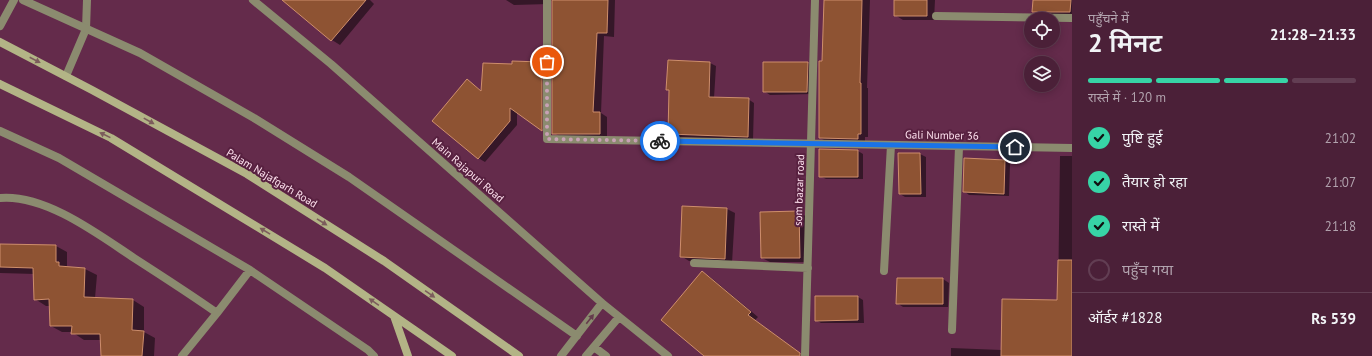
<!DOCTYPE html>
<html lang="hi">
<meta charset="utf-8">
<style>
body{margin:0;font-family:"PT Sans","Noto Sans Devanagari",sans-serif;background:#552d43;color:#f1f3f6;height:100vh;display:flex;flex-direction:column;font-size:15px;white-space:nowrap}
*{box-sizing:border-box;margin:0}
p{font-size:13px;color:#b2a3ae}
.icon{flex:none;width:22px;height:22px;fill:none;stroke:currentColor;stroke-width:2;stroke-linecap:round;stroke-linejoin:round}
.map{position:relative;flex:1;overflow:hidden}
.details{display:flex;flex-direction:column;background:#4b2038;width:300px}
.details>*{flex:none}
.tools{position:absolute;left:1024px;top:12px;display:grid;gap:8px}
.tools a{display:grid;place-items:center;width:36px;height:36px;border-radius:50%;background:#4b2038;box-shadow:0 2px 10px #0003,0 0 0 1px #623e53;font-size:20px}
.pin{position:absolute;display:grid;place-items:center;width:34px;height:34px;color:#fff;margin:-17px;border:2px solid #fff;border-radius:50%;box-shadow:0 1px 4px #0007}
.courier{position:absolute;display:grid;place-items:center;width:40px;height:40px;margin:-20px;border:3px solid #1a73e8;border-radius:50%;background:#fff;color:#222;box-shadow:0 1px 5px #0007}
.summary em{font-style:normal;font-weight:600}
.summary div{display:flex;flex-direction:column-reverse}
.summary{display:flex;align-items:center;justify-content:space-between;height:68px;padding:0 16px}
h1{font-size:26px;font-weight:600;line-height:30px}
.bar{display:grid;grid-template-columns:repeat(4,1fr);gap:6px 4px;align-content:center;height:48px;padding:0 16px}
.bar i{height:5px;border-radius:3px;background:#623e53}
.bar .selected{background:#37d4a6}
.bar p{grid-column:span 4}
.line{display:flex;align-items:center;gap:10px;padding:0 16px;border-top:1px solid #623e53}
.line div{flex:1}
ol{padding:0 16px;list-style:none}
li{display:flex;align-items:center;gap:12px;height:44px}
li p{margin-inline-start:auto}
li .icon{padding:4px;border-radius:50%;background:#37d4a6;color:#111;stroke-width:4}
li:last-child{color:#b2a3ae}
li i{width:22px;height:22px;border:2px solid #623e53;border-radius:50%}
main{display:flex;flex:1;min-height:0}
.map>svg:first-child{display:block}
</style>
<main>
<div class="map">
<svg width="1072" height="356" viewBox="0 0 1072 356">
<rect width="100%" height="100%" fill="#642b4b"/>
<path fill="#0007" d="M293 0H370L374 4 340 45 332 40 289 5Z
M506 0H552L549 4 514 5Z
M553 0H615L614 37 604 36 601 113 607 117V138L561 137 554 133Z
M825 0H870L867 88H868V137H865V142H828L820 138Z
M895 0H935L934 20H903L895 15Z
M1034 0H1072V16H1041L1033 11Z
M669 61 710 63 716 66 714 98 748 99 754 103 753 140 675 137 669 133 670 91 667 89Z
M541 63 548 66V133L517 111V125L485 162 478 158 467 80 482 91 513 65Z
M808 63 813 66 812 94 770 95 764 91Z
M858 151 863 154V179H826L820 176Z
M920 154 926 157V197H905L900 194Z
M1060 156H1072V356H951V348L1002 350 1058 301Z
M1005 161 1010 164 1009 196 969 195 964 191Z
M727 209 735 213 732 263 689 261 681 256Z
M799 212 807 217V262H770L762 258Z
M0 245 56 246 67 252V268L85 269 97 275 95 298 133 300 144 307V332L155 338 154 356H102L101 340H84L72 332H62L51 326 50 306H46L35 299V274L0 273Z
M703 272 710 277 758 317 755 320 803 356H705Z
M898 279H943L949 283 948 307H903L897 303Z
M858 297 863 300 864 323H821L816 320Z"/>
<path fill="#8e5333" stroke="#ce8e6c" d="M282 0H366L331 41Z
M552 0H608L607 33H597L593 112H600V134H552Z
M824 0H862L860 83H861V134H858V139L819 138V61H822Z
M894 0H927V16H894Z
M1033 0H1071L1070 12H1032Z
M668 60 710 62 709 97 749 98 748 137 668 134 669 90H666Z
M512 61 542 62V131L510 108V121L478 159 432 121 467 79 481 91 483 63 512 64Z
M763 62H808L807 92H763Z
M819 149 858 150V177H819Z
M898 153H920L921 194H899Z
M964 158 1005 160 1004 194 963 192Z
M682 206 727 208 725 259 680 257Z
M799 211 800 258H761L760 212Z
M0 244 56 245V262H59V266L85 268 84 297 133 299 132 330 144 331 142 356H101L100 334H71L72 326H50L49 299 34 300 33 268 0 267Z
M1058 260H1072V356H1001L1002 299 1057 300Z
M702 271 751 312 748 315 800 353V356H704L661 320Z
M897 278H943V304H896Z
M815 296H858V320L815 321Z"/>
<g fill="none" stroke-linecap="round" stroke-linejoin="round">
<path stroke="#8b8b6f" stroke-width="8" d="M0 26 14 0
M66 76 86 29 87 0"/>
<path stroke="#8b8b6f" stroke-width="8" d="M23 0 140 53 254 118 349 177 577 336
M253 0 331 64 602 303 668 356
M547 0V139L1072 148
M936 16 1072 18
M0 131 59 158 250 270 368 350 374 356
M0 198C45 194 98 234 134 258 162 276 190 294 217 313
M694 263 808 268
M884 271 891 145
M952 330 959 147
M594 347 606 356
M182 356 217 313 250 270
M561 356 602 303
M586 356 619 317
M805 356 815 0"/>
<path stroke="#b3b486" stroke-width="8" d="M0 42 92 90 247 174 384 261 519 356
M0 84 111 138 325 268 452 356
M394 316 408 356"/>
</g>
<defs><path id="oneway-solid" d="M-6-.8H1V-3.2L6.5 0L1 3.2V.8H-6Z"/></defs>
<g fill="#7c5c5c">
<use href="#oneway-solid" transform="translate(35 60) rotate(27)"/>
<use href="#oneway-solid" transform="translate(149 121) rotate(29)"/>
<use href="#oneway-solid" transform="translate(105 135) rotate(-154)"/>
<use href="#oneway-solid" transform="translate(322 222) rotate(32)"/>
<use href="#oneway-solid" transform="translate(265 231) rotate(-149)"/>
<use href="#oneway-solid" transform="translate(430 294) rotate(35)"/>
<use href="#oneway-solid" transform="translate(374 302) rotate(-145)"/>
</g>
<use fill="#653c4c" href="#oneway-solid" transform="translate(590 319) rotate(-52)"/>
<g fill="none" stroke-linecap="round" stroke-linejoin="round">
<path stroke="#c8a1b5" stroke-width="4" stroke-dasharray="0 7.2" d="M547 62V139L660 141"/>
<path stroke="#1a73e8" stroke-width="5" d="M660 141 1015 147"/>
</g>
<g text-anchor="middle" stroke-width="4" stroke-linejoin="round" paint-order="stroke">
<g font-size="11" fill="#fee1ee" stroke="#582140">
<text transform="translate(942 135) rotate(1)" y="4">Gali Number 36</text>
<text transform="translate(468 170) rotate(41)" y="4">Main Rajapuri Road</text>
<text transform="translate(272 178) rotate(31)" y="4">Palam Najafgarh Road</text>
<text transform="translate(799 190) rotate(-88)" y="4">som bazar road</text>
</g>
</g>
</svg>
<div class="tools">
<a><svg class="icon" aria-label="locate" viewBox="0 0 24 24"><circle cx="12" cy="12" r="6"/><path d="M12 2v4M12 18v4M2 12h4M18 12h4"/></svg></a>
<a><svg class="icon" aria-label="layers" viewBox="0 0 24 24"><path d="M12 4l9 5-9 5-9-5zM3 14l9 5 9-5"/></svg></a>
</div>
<div class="pin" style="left:547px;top:62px;background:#ea580c"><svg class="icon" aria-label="bag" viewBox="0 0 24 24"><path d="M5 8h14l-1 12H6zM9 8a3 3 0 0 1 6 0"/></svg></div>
<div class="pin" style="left:1015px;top:147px;background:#1f2937"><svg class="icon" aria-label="home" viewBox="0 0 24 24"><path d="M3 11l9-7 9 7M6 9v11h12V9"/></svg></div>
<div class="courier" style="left:660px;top:141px"><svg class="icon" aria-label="bike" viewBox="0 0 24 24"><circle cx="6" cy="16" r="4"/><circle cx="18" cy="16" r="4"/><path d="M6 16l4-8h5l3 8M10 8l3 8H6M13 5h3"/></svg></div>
</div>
<section class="details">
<div class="summary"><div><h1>2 मिनट</h1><p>पहुँचने में</p></div><em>21:28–21:33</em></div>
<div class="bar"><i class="selected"></i><i class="selected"></i><i class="selected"></i><i></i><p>रास्ते में · 120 m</p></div>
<ol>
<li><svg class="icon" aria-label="check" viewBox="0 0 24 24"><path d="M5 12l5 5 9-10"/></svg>पुष्टि हुई<p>21:02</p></li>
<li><svg class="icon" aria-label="check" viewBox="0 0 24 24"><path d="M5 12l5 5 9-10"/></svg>तैयार हो रहा<p>21:07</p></li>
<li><svg class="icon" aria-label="check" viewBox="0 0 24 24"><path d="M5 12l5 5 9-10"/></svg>रास्ते में<p>21:18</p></li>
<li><i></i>पहुँच गया</li>
</ol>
<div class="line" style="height:52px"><div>ऑर्डर #1828</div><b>Rs 539</b></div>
</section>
</main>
